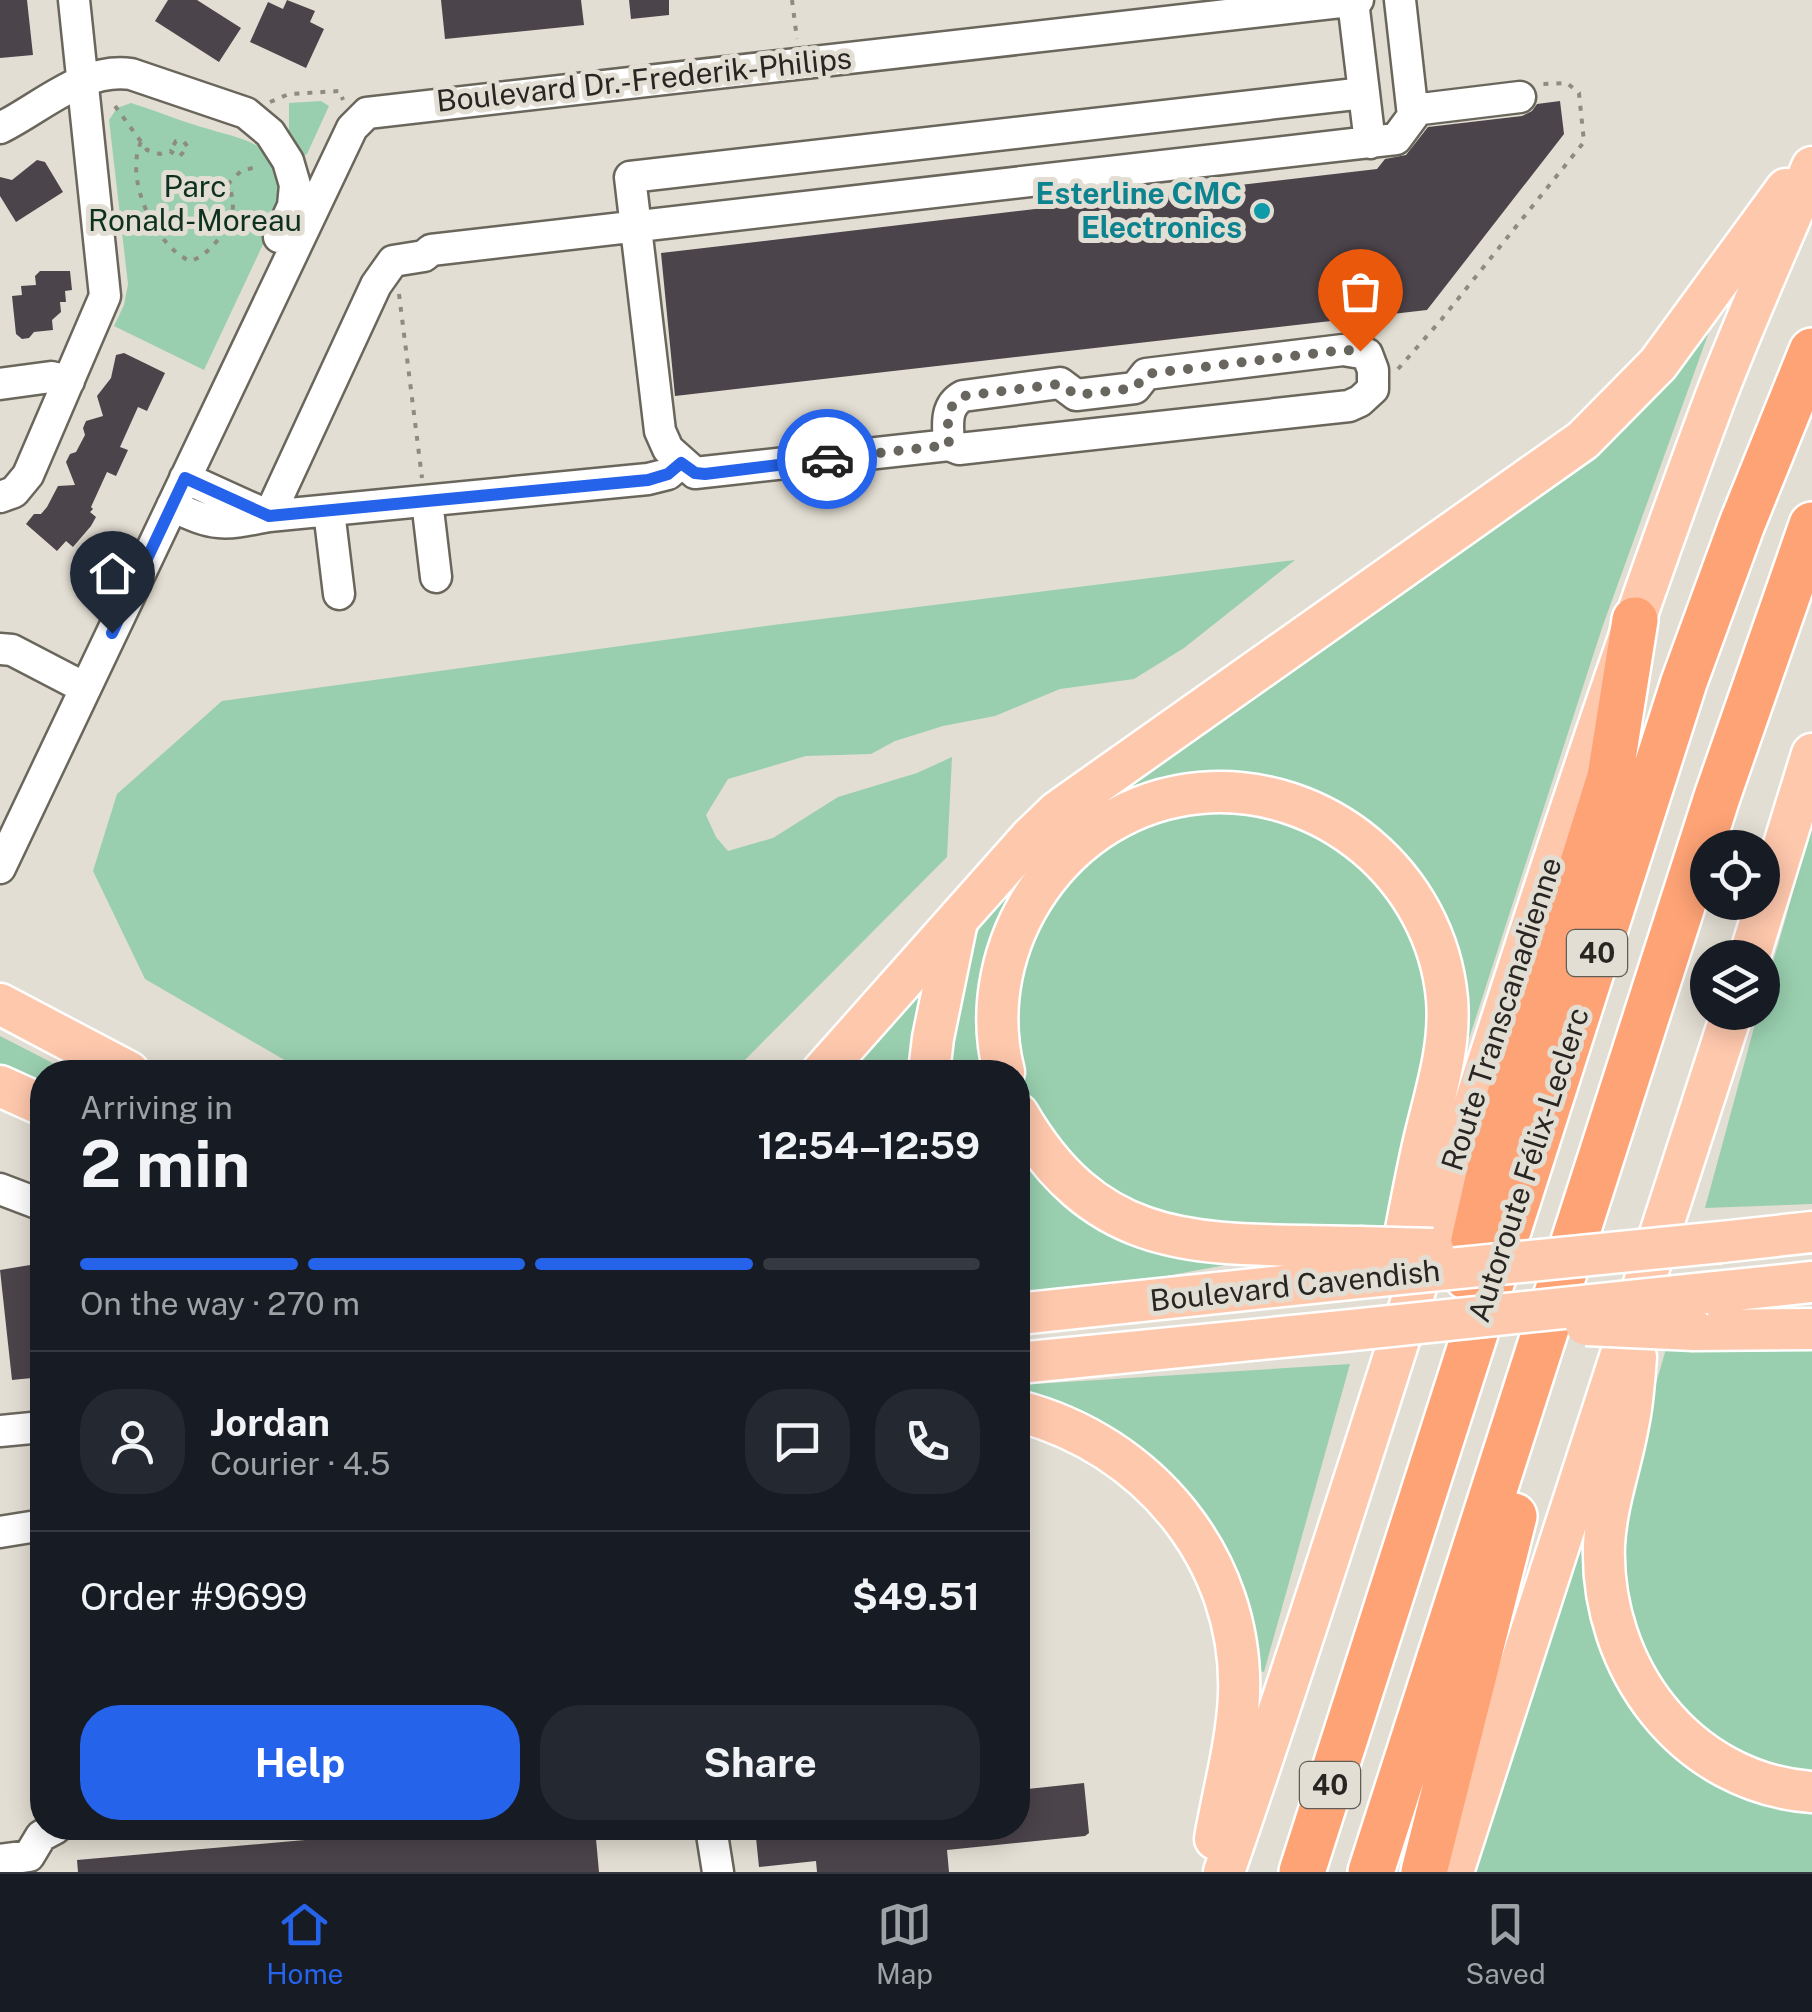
<!DOCTYPE html>
<meta charset="utf-8">
<style>
body{margin:0;font-family:"Public Sans",sans-serif;background:#242831;color:#f1f3f6;height:100vh;display:flex;flex-direction:column;font-size:38px;white-space:nowrap}
*{box-sizing:border-box;margin:0}
p{font-size:32px;color:#9ea1a6}
.icon{flex:none;width:55px;height:55px;fill:none;stroke:currentColor;stroke-width:2;stroke-linecap:round;stroke-linejoin:round}
.map{position:relative;flex:1;overflow:hidden}
.drawer{position:absolute;left:30px;top:1060px;width:1000px;height:780px;display:flex;flex-direction:column;background:#171b24;border-radius:40px;box-shadow:0 5px 25px #0003}
.drawer>*{flex:none}
.controls{position:absolute;left:1690px;top:830px;display:grid;gap:20px}
.controls a{display:grid;place-items:center;width:90px;height:90px;border-radius:50%;background:#171b24;box-shadow:0 5px 25px #0003;font-size:50px}
.pin{position:absolute;display:grid;place-items:center;width:85px;height:85px;color:#fff;margin:-102px -42px;border-radius:50% 50% 50% 0;rotate:-45deg;box-shadow:0 0 10px #0007}
.pin .icon{rotate:45deg}
.courier{position:absolute;display:grid;place-items:center;width:100px;height:100px;margin:-50px;border:8px solid #2563eb;border-radius:50%;background:#fff;color:#222;box-shadow:0 2px 12px #0007}
.summary em{font-style:normal;font-weight:700}
.summary div{display:flex;flex-direction:column-reverse}
.summary{display:flex;align-items:center;justify-content:space-between;height:170px;padding:0 50px}
h1{font-size:65px;font-weight:700;line-height:75px}
.bar{display:grid;grid-template-columns:repeat(4,1fr);gap:15px 10px;align-content:center;height:120px;padding:0 50px}
.bar i{height:12px;border-radius:8px;background:#363941}
.bar .active{background:#2563eb}
.bar p{grid-column:span 4}
.line{display:flex;align-items:center;gap:25px;padding:0 50px;border-top:2px solid #363941}
.line div{flex:1}
.round{display:grid;place-items:center;flex:none;width:105px;height:105px;border-radius:40px;background:#242831}
.button{display:flex;gap:20px;margin-top:auto;padding:20px 50px}
.button a{flex:1;height:115px;border-radius:40px;background:#2563eb;color:#fff;font-size:40px;font-weight:700;line-height:115px;text-align:center}
.button a+a{background:#242831;color:#f1f3f6}
.menu{display:flex;justify-content:space-around;align-items:center;height:140px;border-top:2px solid #363941;background:#171b24;font-size:28px;color:#9ea1a6}
.menu a{display:grid;justify-items:center;gap:5px}
.menu .active{color:#2563eb}
.map>svg:first-child{display:block}
</style>
<div class="map">
<svg width="1812" height="1872" viewBox="0 0 1812 1872">
<rect width="100%" height="100%" fill="#e3ded3"/>
<path fill="#99cfaf" d="M321 101 329 106 307 154 298 158 289 142V103Z
M131 103C154 110 175 119 198 126 249 142 283 140 281 206L204 370 114 326 124 305 128 284 109 120 117 108Z
M1714 318 1602 628 1464 1054 1432 909 1251 785 1059 849 992 1072H941L964 961 986 915 1029 856Z
M1295 560 1184 648 1134 679 1060 689 995 716 943 726 895 741 871 754 806 756 728 779 706 815 716 837 728 851 773 838 838 797 917 773 952 757 947 857 733 1072H305L145 979 93 871 117 794 222 701 773 625Z
M1232 809 1312 828 1366 866 1412 928 1433 1027 1387 1225 1298 1229 1200 1228 1095 1186 1031 1106 1024 1089 1016 1059 1015 986 1045 906 1104 846 1171 815Z
M1812 826V1204L1705 1208 1758 1013 1762 1012 1763 997Z
M923 977 929 983 914 1072H837Z
M0 1036 70 1072H42V1085L0 1065Z
M1018 1137 1237 1263 1155 1278 1018 1292Z
M1812 1344V1778L1750 1763 1682 1716 1637 1646 1619 1553 1637 1449 1666 1349Z
M1350 1364 1264 1672 1249 1669 1210 1538 1018 1400V1385Z
M1590 1516 1622 1676 1812 1805V1872H1476Z"/>
<path fill="#4c444b" d="M0 0H27L33 55 0 58Z
M168 0H197L241 28 219 62 155 21Z
M287 0 315 11 310 22 324 29 306 68 250 42 268 2 283 9Z
M441 0H581L584 25 445 39Z
M629 0H669V15L631 19Z
M1560 101 1564 134 1427 310 675 396 661 253 1377 169 1385 159 1406 155 1428 127 1522 116 1532 111 1537 104Z
M37 160 45 162 63 192 16 222 0 196V177L12 180Z
M40 271H70L72 290 65 291 66 302H60L61 312 52 320 53 330 34 332 29 338 22 339 16 334 12 296 22 295 21 286 36 285 35 276Z
M124 353 165 373 147 411 138 407 120 447 128 450 116 476 107 472 91 507 93 509 90 512 96 517 91 526 73 547 66 541 57 551 26 524 34 514H41L47 507 58 486 75 485 66 462 70 454 76 452 85 435 83 428 86 421 103 416 97 396 111 378 116 355Z
M42 1263V1377L12 1380 0 1270Z
M1084 1783 1089 1833 1085 1836 947 1850 949 1872H817L816 1861 759 1867 755 1828H1018V1790Z
M441 1828H595L599 1872H78L77 1860Z"/>
<g fill="none" stroke-linecap="round" stroke-linejoin="round">
<defs>
<path id="minor" d="M1353 1 1370 143
M1413 110 1520 97
M0 128C41 108 83 67 131 74L246 113 270 133 288 161 295 185 293 206 279 237
M0 384 51 377 69 381
M949 445C948 427 944 406 963 396L1060 383 1076 395 1135 388 1146 374 1343 350 1367 354 1373 370V389L1360 401 1349 406 959 449 949 445 695 473 668 449 660 431 630 177 1364 93
M185 478 269 516
M0 497 14 492 28 475 105 296 74 0
M427 501 436 577
M172 506C216 527 223 525 269 516L648 479 668 474 681 463
M329 511 339 594
M269 516 376 285 393 261 424 256 431 250 1396 139 1413 116 1400 0
M0 649 12 650 85 688
M0 868 352 128 367 113 1358 0
M0 1189 42 1205
M0 1431 42 1427
M0 1532 37 1526
M711 1828 718 1872
M0 1860 29 1856 41 1836 56 1828"/>
<path id="major" d="M1749 958 1812 754
M0 1004 129 1072
M822 1072 1030 838 1058 811 1583 440 1658 364 1786 189
M929 1072 933 1038 956 926
M1004 1072C971 943 1065 805 1200 793 1324 782 1436 876 1447 999 1451 1048 1435 1094 1424 1141 1415 1180 1408 1220 1400 1260
M0 1086 42 1105
M1018 1114C1103 1261 1212 1242 1359 1247
M1721 1242 1812 1232
M1706 1293 1812 1282
M1018 1314 1349 1279
M1694 1330 1812 1329
M1636 1357C1634 1380 1633 1403 1628 1425 1621 1465 1606 1504 1604 1545 1600 1667 1685 1783 1812 1792
M1018 1363 1333 1332
M1018 1411C1147 1444 1244 1559 1239 1695 1237 1743 1223 1792 1215 1839
M1224 1872C1393 1383 1533 886 1714 401 1744 322 1779 245 1812 167
M1453 1872 1732 1012"/>
<path id="highway" d="M1466 1276 1499 1130 1610 777 1635 620
M1302 1872 1684 682 1742 524 1812 351
M1371 1872 1717 797 1812 525
M1424 1872 1514 1516"/>
</defs>
<use href="#minor" stroke="#6a665c" stroke-width="35"/>
<use href="#major" stroke="#fff" stroke-width="45"/>
<use href="#highway" stroke="#fff" stroke-width="50"/>
<path stroke="#8e8b83" stroke-width="4" stroke-dasharray="5 8" stroke-linecap="butt" d="M792 0 797 39
M270 102 289 94 340 91 343 100
M115 106 147 150 160 154 170 151 179 157 188 147 184 142 176 141 170 151
M141 142C124 178 154 245 190 261 210 256 235 223 233 201 232 195 230 190 228 184L241 171 260 166
M124 226 169 217
M399 294 422 478
M1398 369 1441 320 1584 142 1579 93 1567 83 1541 84"/>
<use href="#minor" stroke="#fff" stroke-width="30"/>
<use href="#major" stroke="#fec8ad" stroke-width="40"/>
<use href="#highway" stroke="#fea376" stroke-width="45"/>
<defs>
<path id="major-bridge" d="M1359 1247 1433 1249
M1349 1279 1721 1242
M1586 1325 1694 1330
M1333 1332 1706 1293"/>
</defs>
<use href="#major-bridge" stroke="#fff" stroke-width="45" stroke-linecap="butt"/>
<use href="#major-bridge" stroke="#fec8ad" stroke-width="40"/>
</g>
<g fill="none" stroke-linecap="round" stroke-linejoin="round">
<path stroke="#696660" stroke-width="10" stroke-dasharray="0 18" d="M827 459 949 445C948 427 944 406 963 396L1060 384 1076 395 1135 388 1146 374 1343 350 1360 351"/>
<path stroke="#2563eb" stroke-width="12" d="M112 633 185 478 269 516 648 480 668 474 681 463 695 473 705 474 827 459"/>
</g>
<circle fill="#0f9aa8" stroke="#e3ded3" stroke-width="4" cx="1262" cy="211" r="10"/>
<g text-anchor="middle" stroke-width="10" stroke-linejoin="round" paint-order="stroke">
<g fill="#e3ded3" stroke="#605d57" stroke-width="2.5">
<rect x="1567" y="930" width="60" height="46" rx="8"/>
<rect x="1300" y="1762" width="60" height="46" rx="8"/>
</g>
<g font-size="28" font-weight="bold" fill="#282622">
<text x="1597" y="963">40</text>
<text x="1330" y="1795">40</text>
</g>
<g font-size="30" fill="#282622" stroke="#e3ded3">
<text transform="translate(644 80) rotate(-6)" y="10">Boulevard Dr.-Frederik-Philips</text>
<text transform="translate(1502 1014) rotate(-72)" y="10">Route Transcanadienne</text>
<text transform="translate(1529 1165) rotate(-72)" y="10">Autoroute Félix-Leclerc</text>
<text transform="translate(1295 1286) rotate(-6)" y="10">Boulevard Cavendish</text>
</g>
<g font-size="30" fill="#0e311f" stroke="#e3ded3">
<text x="195" y="197">Parc<tspan x="195" dy="34">Ronald-Moreau</tspan></text>
</g>
<g font-size="30" font-weight="bold" fill="#0d838f" stroke="#e3ded3" text-anchor="end">
<text x="1242" y="204">Esterline CMC<tspan x="1242" dy="34">Electronics</tspan></text>
</g>
</g>
</svg>
<div class="controls">
<a><svg class="icon" aria-label="locate" viewBox="0 0 24 24"><circle cx="12" cy="12" r="6"/><path d="M12 2v4M12 18v4M2 12h4M18 12h4"/></svg></a>
<a><svg class="icon" aria-label="layers" viewBox="0 0 24 24"><path d="M12 4l9 5-9 5-9-5zM3 14l9 5 9-5"/></svg></a>
</div>
<div class="pin" style="left:1360px;top:351px;background:#ea580c"><svg class="icon" aria-label="bag" viewBox="0 0 24 24"><path d="M5 8h14l-1 12H6zM9 8a3 3 0 0 1 6 0"/></svg></div>
<div class="pin" style="left:112px;top:633px;background:#1f2937"><svg class="icon" aria-label="home" viewBox="0 0 24 24"><path d="M3 11l9-7 9 7M6 9v11h12V9"/></svg></div>
<div class="courier" style="left:827px;top:459px"><svg class="icon" aria-label="car" viewBox="0 0 24 24"><path d="M5 17H2v-5l4-1 3-4h7l3 4 3 1v5h-3M9 17h6M6 11h13"/><circle cx="7" cy="17" r="2"/><circle cx="17" cy="17" r="2"/></svg></div>
<section class="drawer">
<div class="summary"><div><h1>2 min</h1><p>Arriving in</p></div><em>12:54–12:59</em></div>
<div class="bar"><i class="active"></i><i class="active"></i><i class="active"></i><i></i><p>On the way · 270 m</p></div>
<div class="line" style="height:180px"><a class="round"><svg class="icon" aria-label="person" viewBox="0 0 24 24"><circle cx="12" cy="8" r="4"/><path d="M4 21q1-7 8-7t8 7"/></svg></a><div><b>Jordan</b><p>Courier · 4.5</p></div><a class="round"><svg class="icon" aria-label="chat" viewBox="0 0 24 24"><path d="M4 5h16v11H9l-5 4z"/></svg></a><a class="round"><svg class="icon" aria-label="phone" viewBox="0 0 24 24"><path d="M5 4h4l2 5-3 2q2 4 5 5l2-3 5 2v4C11 20 4 13 5 4z"/></svg></a></div>
<div class="line" style="height:130px"><div>Order #9699</div><b>$49.51</b></div>
<div class="button"><a>Help</a><a>Share</a></div>
</section>
</div>
<nav class="menu">
<a class="active"><svg class="icon" aria-label="home" viewBox="0 0 24 24"><path d="M3 11l9-7 9 7M6 9v11h12V9"/></svg>Home</a>
<a><svg class="icon" aria-label="map" viewBox="0 0 24 24"><path d="M3 6l6-2 6 2 6-2v14l-6 2-6-2-6 2zM9 4v14M15 6v14"/></svg>Map</a>
<a><svg class="icon" aria-label="saved" viewBox="0 0 24 24"><path d="M7 4h10v16l-5-4-5 4z"/></svg>Saved</a>
</nav>
